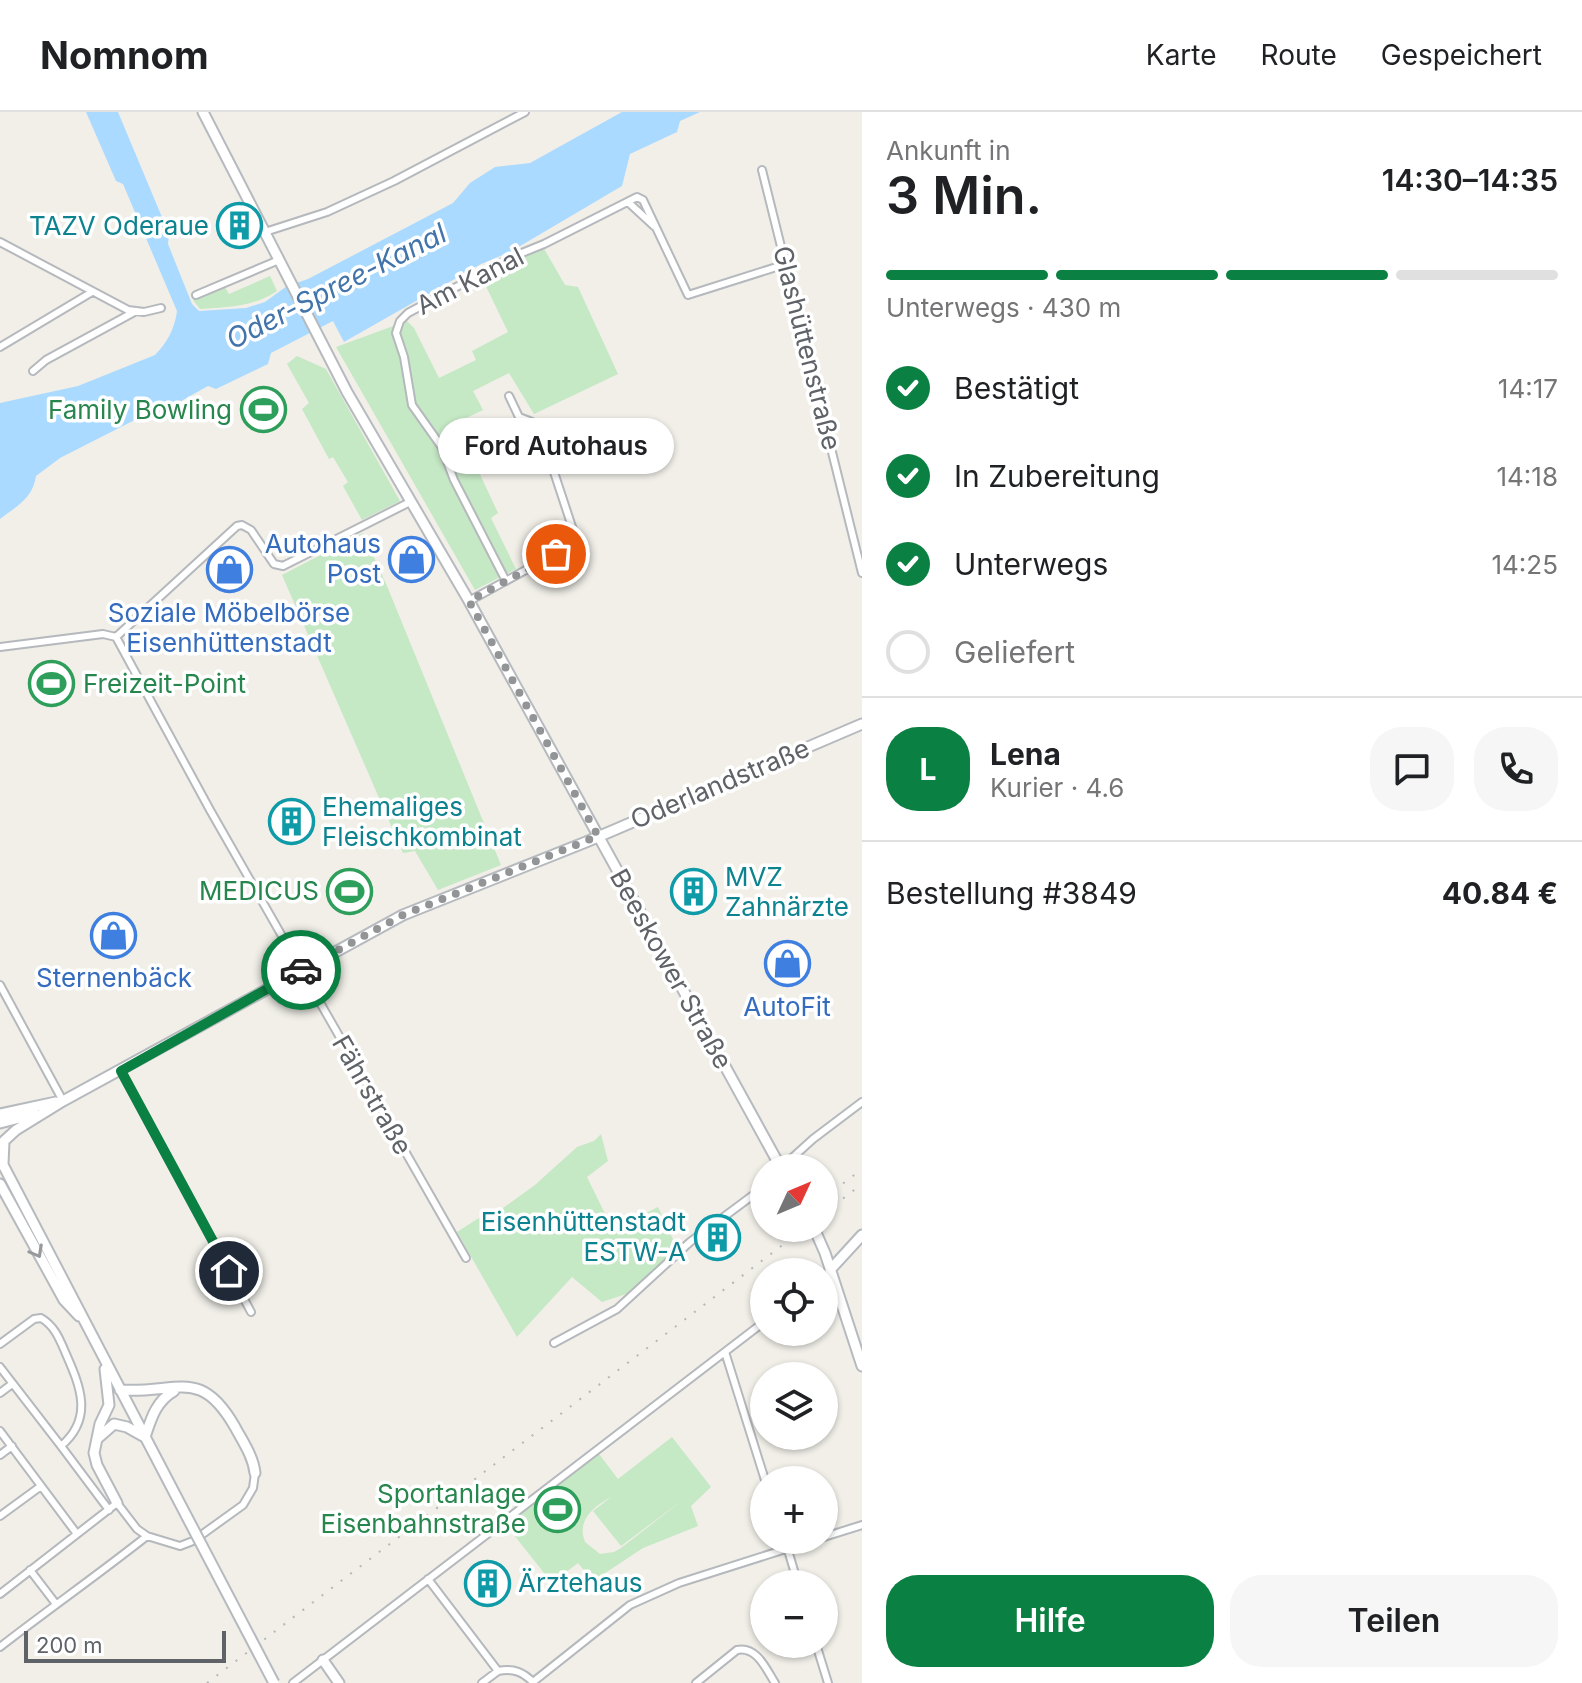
<!DOCTYPE html>
<html lang="de">
<meta charset="utf-8">
<style>
body{margin:0;font-family:Inter,sans-serif;background:#f6f6f6;color:#202124;height:100vh;display:flex;flex-direction:column;font-size:30px;white-space:nowrap}
*{box-sizing:border-box;margin:0}
p{font-size:26px;color:#757577}
.icon{flex:none;width:44px;height:44px;fill:none;stroke:currentColor;stroke-width:2;stroke-linecap:round;stroke-linejoin:round}
.map{position:relative;flex:1;overflow:hidden}
.side{display:flex;flex-direction:column;background:#fff;width:720px}
.side>*{flex:none}
.needle{width:52px;rotate:46deg}
.tools{position:absolute;left:750px;top:1042px;display:grid;gap:16px}
.tools a{display:grid;place-items:center;width:88px;height:88px;border-radius:50%;background:#fff;box-shadow:0 2px 6px #0004;font-size:40px}
.scale{position:absolute;left:24px;bottom:20px;width:202px;box-sizing:border-box;padding-left:8px;border:4px solid #5f6368;border-top:0;font-size:22px;line-height:28px;white-space:nowrap;color:#5f6368;-webkit-text-stroke:6px #fff;paint-order:stroke}
.pin{position:absolute;display:grid;place-items:center;width:68px;height:68px;color:#fff;margin:-34px;border:4px solid #fff;border-radius:50%;box-shadow:0 2px 8px #0007}
.courier{position:absolute;display:grid;place-items:center;width:80px;height:80px;margin:-40px;border:6px solid #0b8043;border-radius:50%;background:#fff;color:#222;box-shadow:0 2px 10px #0007}
.bubble{position:absolute;height:56px;border-radius:28px;background:#fff;box-shadow:0 2px 6px #0004;font-size:26px;font-weight:600;line-height:56px;text-align:center}
.head em{font-style:normal;font-weight:600}
.head div{display:flex;flex-direction:column-reverse}
.head{display:flex;align-items:center;justify-content:space-between;height:136px;padding:0 24px}
h1{font-size:52px;font-weight:600;line-height:60px}
.bar{display:grid;grid-template-columns:repeat(4,1fr);gap:12px 8px;align-content:center;height:96px;padding:0 24px}
.bar i{height:10px;border-radius:6px;background:#e0e0e0}
.bar .on{background:#0b8043}
.bar p{grid-column:span 4}
.line{display:flex;align-items:center;gap:20px;padding:0 24px;border-top:2px solid #e0e0e0}
.line div{flex:1}
.round{display:grid;place-items:center;flex:none;width:84px;height:84px;border-radius:32px;background:#f6f6f6}
ol{padding:0 24px;list-style:none}
li{display:flex;align-items:center;gap:24px;height:88px}
li p{margin-inline-start:auto}
li .icon{padding:8px;border-radius:50%;background:#0b8043;color:#fff;stroke-width:4}
li:last-child{color:#757577}
li i{width:44px;height:44px;border:4px solid #e0e0e0;border-radius:50%}
.cta{display:flex;gap:16px;margin-top:auto;padding:16px 24px}
.cta a{flex:1;height:92px;border-radius:32px;background:#0b8043;color:#fff;font-size:32px;font-weight:600;line-height:92px;text-align:center}
.cta a+a{background:#f6f6f6;color:#202124}
header{display:flex;align-items:center;gap:48px;box-sizing:border-box;height:112px;padding:0 40px;background:#fff;border-bottom:2px solid #e0e0e0}
header strong{font-size:38px}
nav{display:flex;gap:44px;margin-inline-start:auto;font-size:28px}
main{display:flex;flex:1;min-height:0}
.map>svg:first-child{display:block}
</style>
<header>
<strong>Nomnom</strong>
<nav><a>Karte</a><a>Route</a><a>Gespeichert</a></nav>
</header>
<main>
<div class="map">
<svg width="862" height="1571" viewBox="0 0 862 1571">
<rect width="100%" height="100%" fill="#f1efe8"/>
<path fill="#c5e8c5" fill-rule="evenodd" d="M543 135 565 173 578 175 618 262 534 302 509 261 473 279 483 298 456 311 498 401 491 406 516 457 475 478 336 235 407 209 414 216 439 266 476 248 472 239 508 220 483 168Z
M270 164 277 179C253 195 228 195 200 197L193 188 225 175 229 182Z
M297 244 326 257 400 389 362 408 343 374 348 370 333 345 329 347 302 297 309 291 287 252Z
M363 421 387 474 501 753 438 778 415 739 403 741 282 463Z
M601 1022 608 1049 587 1065 613 1118 658 1095 678 1138 632 1180 602 1190 572 1165 517 1225 457 1120 482 1104 485 1109 535 1073 577 1035 594 1029Z
M672 1325 711 1375 691 1394 698 1414 643 1436 593 1469 578 1451 552 1471 506 1413 599 1342 618 1367ZM611 1385 593 1399 621 1434 684 1387 621 1436 614 1440 600 1442 585 1430C576 1407 595 1394 611 1385Z"/>
<path fill="#aadaff" d="M86 0H118L169 122 168 132 192 192 199 199 246 196 265 190 287 174 308 167 453 91 470 71 495 55 530 51 622 0H700L680 9 677 20 630 42 622 74 510 140 481 152 344 230 333 209 271 241 268 252 216 277 208 274 174 293 170 290 60 346 36 364C33 386 17 394 0 407V291L78 274 155 243C167 231 175 216 177 199L123 72 116 69Z"/>
<g fill="none" stroke-linecap="round" stroke-linejoin="round">
<defs>
<path id="street" d="M762 58 862 461
M628 90 654 114
M265 120 327 100 394 69 525 0
M0 130 128 198 144 200 161 196
M196 183 279 148
M0 235 92 180
M33 259 46 248 136 199
M506 469 454 368 441 334 412 293 404 245 396 221 400 209 408 201 512 145 544 132 637 85 643 88 688 183 786 152
M469 489 577 430 552 354 532 310 519 305 509 284
M116 525 237 414 242 413 251 418 274 452 283 454 410 390
M0 535 103 522 116 525 210 698 466 1146
M0 873 63 989
M121 959 251 1200
M781 1056 813 1027 862 990
M554 1231 617 1197 690 1130 764 1075
M0 1232 34 1207 41 1206C55 1214 60 1228 66 1242 80 1274 94 1306 61 1334L0 1255
M725 1240 765 1368
M0 1281 12 1272
M0 1319 77 1422
M61 1334 109 1398
M0 1343 12 1334
M0 1404 41 1374
M824 1425 862 1413
M785 1428 798 1472
M30 1458 56 1492
M428 1467 498 1559C514 1556 523 1560 534 1571
M0 1482 117 1391 137 1417 147 1424 180 1434 193 1429 243 1393 253 1376 255 1361
M816 1532 828 1571
M0 1535C49 1497 99 1462 147 1424
M533 1570 630 1493 679 1471 814 1428
M293 1571 764 1210
M482 1571 498 1559
M696 1571 737 1538C757 1534 766 1557 775 1571"/>
<path id="secondary" d="M203 0 347 280 469 489 781 1056
M0 1002 56 990
M0 1011 35 1002
M0 1047 187 1405
M3 1052 4 1029 16 1018 63 989 403 803 586 730 862 612
M0 1072 64 1188 79 1204
M814 1116 825 1141 862 1254
M830 1158 862 1123
M105 1257 109 1293 100 1312 94 1341 97 1353 117 1391
M120 1278C178 1282 200 1254 235 1315 243 1330 253 1344 255 1361
M145 1325C151 1307 156 1289 174 1279
M98 1326 114 1312 127 1315 143 1324
M323 1548 339 1571"/>
</defs>
<use href="#street" stroke="#b5b8bc" stroke-width="10"/>
<use href="#secondary" stroke="#b6babf" stroke-width="13"/>
<use href="#street" stroke="#fff" stroke-width="6"/>
<use href="#secondary" stroke="#fff" stroke-width="9"/>
<path stroke="#b6b7b8" stroke-width="2" stroke-dasharray="2 10" stroke-linecap="butt" d="M824 1086 862 1057
M824 1101 862 1072
M207 1571 805 1116"/>
<defs>
<path id="secondary-bridge" d="M187 1405 274 1571"/>
</defs>
<use href="#secondary-bridge" stroke="#b6babf" stroke-width="13" stroke-linecap="butt"/>
<use href="#secondary-bridge" stroke="#fff" stroke-width="9"/>
</g>
<defs><path id="oneway-chevron" d="M-2-3.5L2.5 0L-2 3.5" fill="none" stroke-width="1.6" stroke-linecap="round" stroke-linejoin="round" transform="scale(2)"/></defs>
<use stroke="#979a9d" href="#oneway-chevron" transform="translate(37 1140) rotate(61)"/>
<g fill="none" stroke-linecap="round" stroke-linejoin="round">
<path stroke="#929495" stroke-width="8" stroke-dasharray="0 14.4" d="M301 858 403 803 598 724 469 489 556 442"/>
<path stroke="#0b8043" stroke-width="10" d="M229 1159 121 959 301 858"/>
</g>
<defs>
<symbol id="building-ring" viewBox="-11 -11 22 22"><circle r="9.5" fill="#fff" stroke="#0f9aa8" stroke-width="1.5"/><path d="M-4-6H4V6H1V3H-1V6H-4ZM-2.5-4.3h1.7v1.8h-1.7ZM.8-4.3h1.7v1.8H.8ZM-2.5-1h1.7V.8h-1.7ZM.8-1h1.7V.8H.8Z" fill="#0f9aa8"/></symbol>
<symbol id="stadium-ring" viewBox="-11 -11 22 22"><circle r="9.5" fill="#fff" stroke="#2e9e5b" stroke-width="1.5"/><path d="M0-5a6.5 5 0 1 0 0 10a6.5 5 0 1 0 0-10ZM-3.5-1.8h7v3.6h-7Z" fill="#2e9e5b"/></symbol>
<symbol id="shop-ring" viewBox="-11 -11 22 22"><circle r="9.5" fill="#fff" stroke="#3f7fe0" stroke-width="1.5"/><path d="M-5-2.5h2.3a2.7 3.5 0 0 1 5.4 0H5L5.5 6h-11ZM-1.5-2.5h3a1.5 2.3 0 0 0-3 0Z" fill="#3f7fe0"/></symbol>
</defs>
<g fill-rule="evenodd">
<use href="#building-ring" x="214" y="88" width="51" height="51"/>
<use href="#stadium-ring" x="238" y="272" width="51" height="51"/>
<use href="#shop-ring" x="386" y="422" width="51" height="51"/>
<use href="#shop-ring" x="204" y="432" width="51" height="51"/>
<use href="#stadium-ring" x="26" y="546" width="51" height="51"/>
<use href="#building-ring" x="266" y="684" width="51" height="51"/>
<use href="#stadium-ring" x="324" y="754" width="51" height="51"/>
<use href="#building-ring" x="668" y="754" width="51" height="51"/>
<use href="#shop-ring" x="88" y="798" width="51" height="51"/>
<use href="#shop-ring" x="762" y="826" width="51" height="51"/>
<use href="#building-ring" x="692" y="1100" width="51" height="51"/>
<use href="#stadium-ring" x="532" y="1372" width="51" height="51"/>
<use href="#building-ring" x="462" y="1446" width="51" height="51"/>
</g>
<g text-anchor="middle" stroke-width="7" stroke-linejoin="round" paint-order="stroke">
<g font-size="26" fill="#0d838f" stroke="#fff" text-anchor="start">
<text x="209" y="123" text-anchor="end">TAZV Oderaue</text>
<text x="322" y="704">Ehemaliges<tspan x="322" dy="30">Fleischkombinat</tspan></text>
<text x="725" y="774">MVZ<tspan x="725" dy="30">Zahnärzte</tspan></text>
<text x="686" y="1119" text-anchor="end">Eisenhüttenstadt<tspan x="686" dy="30">ESTW-A</tspan></text>
<text x="518" y="1480">Ärztehaus</text>
</g>
<g font-size="26" fill="#5f6368" stroke="#fff">
<text transform="translate(470 169) rotate(-27)" y="9">Am Kanal</text>
<text transform="translate(807 236) rotate(76)" y="9">Glashüttenstraße</text>
<text transform="translate(720 672) rotate(-23)" y="9">Oderlandstraße</text>
<text transform="translate(671 857) rotate(61)" y="9">Beeskower Straße</text>
<text transform="translate(372 983) rotate(60)" y="9">Fährstraße</text>
</g>
<g font-size="26" fill="#27864d" stroke="#fff" text-anchor="end">
<text x="232" y="307">Family Bowling</text>
<text x="83" y="581" text-anchor="start">Freizeit-Point</text>
<text x="319" y="788">MEDICUS</text>
<text x="526" y="1391">Sportanlage<tspan x="526" dy="30">Eisenbahnstraße</tspan></text>
</g>
<g font-size="26" fill="#366cbe" stroke="#fff">
<text x="381" y="441" text-anchor="end">Autohaus<tspan x="381" dy="30">Post</tspan></text>
<text x="229" y="510">Soziale Möbelbörse<tspan x="229" dy="30">Eisenhüttenstadt</tspan></text>
<text x="114" y="875">Sternenbäck</text>
<text x="787" y="904">AutoFit</text>
</g>
<g font-size="28" font-style="italic" fill="#4174aa" stroke="#fff">
<text transform="translate(336 174) rotate(-27)" y="10">Oder-Spree-Kanal</text>
</g>
</g>
</svg>
<div class="tools">
<a><svg class="needle" viewBox="-14 -14 28 28"><path d="M0-13l5 13h-10z" fill="#e53935"/><path d="M0 13l5-13h-10z" fill="#757577"/></svg></a>
<a><svg class="icon" aria-label="locate" viewBox="0 0 24 24"><circle cx="12" cy="12" r="6"/><path d="M12 2v4M12 18v4M2 12h4M18 12h4"/></svg></a>
<a><svg class="icon" aria-label="layers" viewBox="0 0 24 24"><path d="M12 4l9 5-9 5-9-5zM3 14l9 5 9-5"/></svg></a>
<a>+</a>
<a>−</a>
</div>
<div class="scale">200 m</div>
<div class="pin" style="left:556px;top:442px;background:#ea580c"><svg class="icon" aria-label="bag" viewBox="0 0 24 24"><path d="M5 8h14l-1 12H6zM9 8a3 3 0 0 1 6 0"/></svg></div>
<div class="pin" style="left:229px;top:1159px;background:#1f2937"><svg class="icon" aria-label="home" viewBox="0 0 24 24"><path d="M3 11l9-7 9 7M6 9v11h12V9"/></svg></div>
<div class="courier" style="left:301px;top:858px"><svg class="icon" aria-label="car" viewBox="0 0 24 24"><path d="M5 17H2v-5l4-1 3-4h7l3 4 3 1v5h-3M9 17h6M6 11h13"/><circle cx="7" cy="17" r="2"/><circle cx="17" cy="17" r="2"/></svg></div>
<div class="bubble" style="left:438px;top:306px;width:236px">Ford Autohaus</div>
</div>
<section class="side">
<div class="head"><div><h1>3 Min.</h1><p>Ankunft in</p></div><em>14:30–14:35</em></div>
<div class="bar"><i class="on"></i><i class="on"></i><i class="on"></i><i></i><p>Unterwegs · 430 m</p></div>
<ol>
<li><svg class="icon" aria-label="check" viewBox="0 0 24 24"><path d="M5 12l5 5 9-10"/></svg>Bestätigt<p>14:17</p></li>
<li><svg class="icon" aria-label="check" viewBox="0 0 24 24"><path d="M5 12l5 5 9-10"/></svg>In Zubereitung<p>14:18</p></li>
<li><svg class="icon" aria-label="check" viewBox="0 0 24 24"><path d="M5 12l5 5 9-10"/></svg>Unterwegs<p>14:25</p></li>
<li><i></i>Geliefert</li>
</ol>
<div class="line" style="height:144px"><b class="round" style="background:#0b8043;color:#fff">L</b><div><b>Lena</b><p>Kurier · 4.6</p></div><a class="round"><svg class="icon" aria-label="chat" viewBox="0 0 24 24"><path d="M4 5h16v11H9l-5 4z"/></svg></a><a class="round"><svg class="icon" aria-label="phone" viewBox="0 0 24 24"><path d="M5 4h4l2 5-3 2q2 4 5 5l2-3 5 2v4C11 20 4 13 5 4z"/></svg></a></div>
<div class="line" style="height:104px"><div>Bestellung #3849</div><b>40.84 €</b></div>
<div class="cta"><a>Hilfe</a><a>Teilen</a></div>
</section>
</main>
